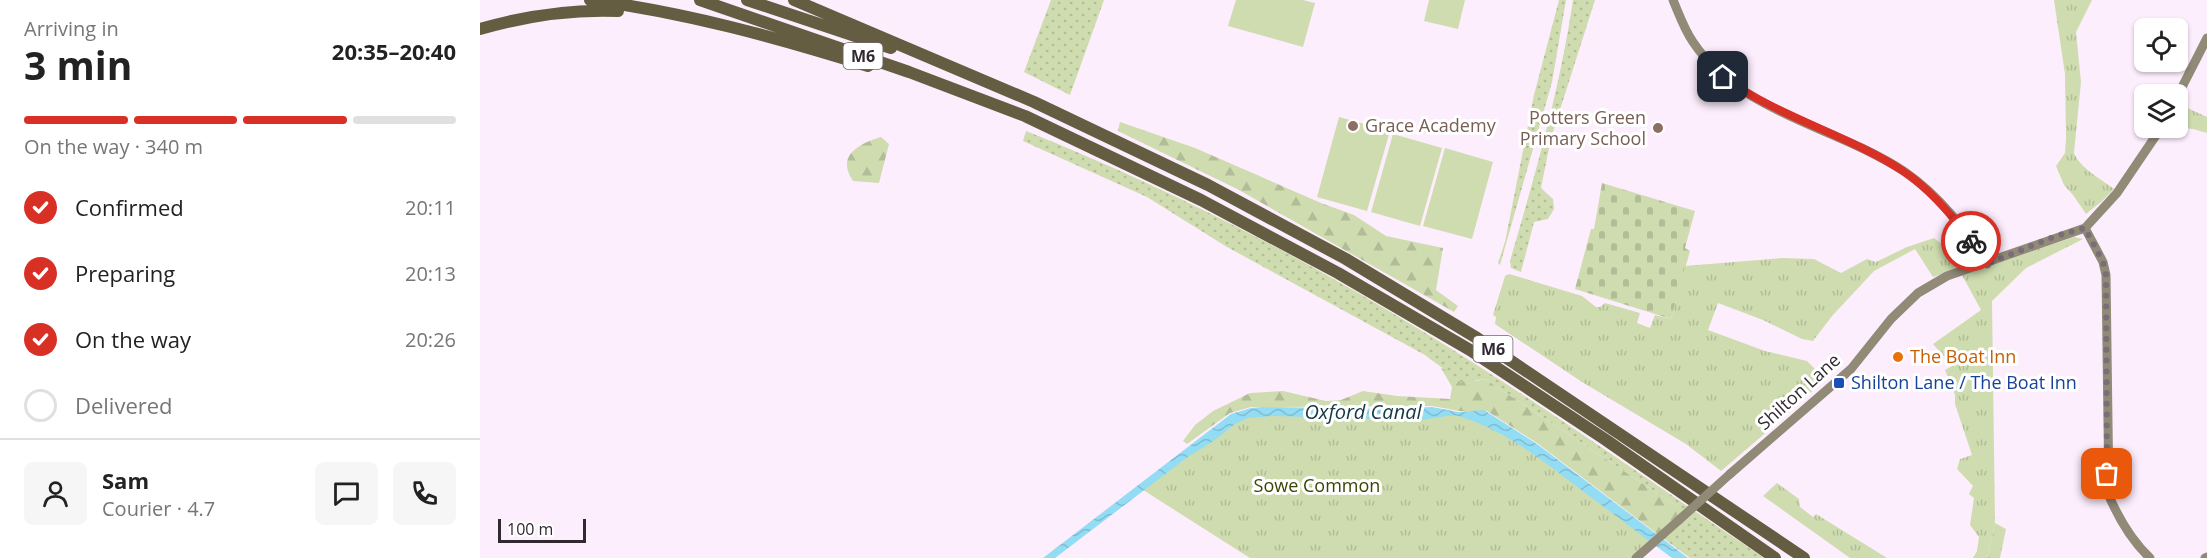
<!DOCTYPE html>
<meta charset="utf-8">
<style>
body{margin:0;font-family:"Open Sans",sans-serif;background:#f6f6f6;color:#222;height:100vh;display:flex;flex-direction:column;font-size:22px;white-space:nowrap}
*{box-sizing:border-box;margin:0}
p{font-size:20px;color:#767676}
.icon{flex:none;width:33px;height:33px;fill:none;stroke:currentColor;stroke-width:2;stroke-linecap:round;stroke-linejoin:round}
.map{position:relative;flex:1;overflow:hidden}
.drawer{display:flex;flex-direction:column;background:#fff;width:480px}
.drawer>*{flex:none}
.tools{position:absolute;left:1654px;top:18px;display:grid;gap:12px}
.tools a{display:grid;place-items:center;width:54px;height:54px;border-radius:9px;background:#fff;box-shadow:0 2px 4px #0004;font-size:30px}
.scale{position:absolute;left:18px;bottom:15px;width:88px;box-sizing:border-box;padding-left:6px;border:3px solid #312831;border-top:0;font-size:16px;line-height:21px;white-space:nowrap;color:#312831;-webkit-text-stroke:4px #fff;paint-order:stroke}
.pin{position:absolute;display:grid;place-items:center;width:51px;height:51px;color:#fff;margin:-26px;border-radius:12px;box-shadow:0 3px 9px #0006}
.courier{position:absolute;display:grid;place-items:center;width:60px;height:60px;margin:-30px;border:4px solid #d93025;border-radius:50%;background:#fff;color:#222;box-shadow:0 2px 8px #0007}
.headline em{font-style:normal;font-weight:700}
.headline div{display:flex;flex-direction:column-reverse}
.headline{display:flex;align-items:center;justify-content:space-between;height:102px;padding:0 24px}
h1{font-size:39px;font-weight:700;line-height:45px}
.bar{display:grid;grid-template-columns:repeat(4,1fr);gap:9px 6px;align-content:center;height:72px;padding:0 24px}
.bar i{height:8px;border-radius:4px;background:#e0e0e0}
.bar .on{background:#d93025}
.bar p{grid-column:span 4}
.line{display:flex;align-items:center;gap:15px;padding:0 24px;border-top:2px solid #e0e0e0}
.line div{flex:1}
.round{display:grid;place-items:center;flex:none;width:63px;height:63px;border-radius:9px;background:#f6f6f6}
ol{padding:0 24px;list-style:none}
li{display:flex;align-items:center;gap:18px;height:66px}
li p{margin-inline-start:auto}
li .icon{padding:6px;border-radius:50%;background:#d93025;color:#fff;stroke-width:4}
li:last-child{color:#767676}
li i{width:33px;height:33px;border:3px solid #e0e0e0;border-radius:50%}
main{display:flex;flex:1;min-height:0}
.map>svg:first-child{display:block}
</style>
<main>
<section class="drawer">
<div class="headline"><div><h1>3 min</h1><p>Arriving in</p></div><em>20:35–20:40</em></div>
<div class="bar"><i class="on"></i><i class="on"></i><i class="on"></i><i></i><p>On the way · 340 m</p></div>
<ol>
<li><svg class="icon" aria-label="check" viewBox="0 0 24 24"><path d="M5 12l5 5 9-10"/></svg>Confirmed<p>20:11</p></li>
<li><svg class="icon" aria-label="check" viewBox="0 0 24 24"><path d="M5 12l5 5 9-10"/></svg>Preparing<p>20:13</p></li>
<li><svg class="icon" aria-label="check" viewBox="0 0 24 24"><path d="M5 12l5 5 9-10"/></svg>On the way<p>20:26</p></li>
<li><i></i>Delivered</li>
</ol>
<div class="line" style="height:108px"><a class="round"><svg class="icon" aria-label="person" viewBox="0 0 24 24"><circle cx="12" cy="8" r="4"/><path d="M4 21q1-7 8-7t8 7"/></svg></a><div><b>Sam</b><p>Courier · 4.7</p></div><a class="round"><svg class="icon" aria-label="chat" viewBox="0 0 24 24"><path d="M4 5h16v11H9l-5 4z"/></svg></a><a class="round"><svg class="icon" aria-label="phone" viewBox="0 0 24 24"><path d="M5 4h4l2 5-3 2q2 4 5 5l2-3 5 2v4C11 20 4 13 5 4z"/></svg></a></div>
</section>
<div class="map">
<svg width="1727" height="558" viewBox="0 0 1727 558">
<defs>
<pattern id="grass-dots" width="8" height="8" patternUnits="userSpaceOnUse" patternTransform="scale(1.5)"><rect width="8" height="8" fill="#cfdcaf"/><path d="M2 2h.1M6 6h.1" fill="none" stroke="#b2bd97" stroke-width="1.8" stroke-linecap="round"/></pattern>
<pattern id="forest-firs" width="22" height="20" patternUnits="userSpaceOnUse" patternTransform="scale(1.5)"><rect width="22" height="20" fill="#cfdcaf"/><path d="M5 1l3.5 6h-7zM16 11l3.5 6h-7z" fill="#b2bd97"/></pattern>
<pattern id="cemetery-stones" width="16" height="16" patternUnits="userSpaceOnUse" patternTransform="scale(1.5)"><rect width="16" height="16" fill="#cfdcaf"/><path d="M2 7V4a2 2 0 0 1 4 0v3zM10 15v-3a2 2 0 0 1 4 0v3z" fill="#b2bd97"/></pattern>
<pattern id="park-tufts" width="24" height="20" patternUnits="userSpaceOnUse" patternTransform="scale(1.5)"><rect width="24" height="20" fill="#cfdcaf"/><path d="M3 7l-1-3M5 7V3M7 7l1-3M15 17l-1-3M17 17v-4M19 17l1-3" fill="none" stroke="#b2bd97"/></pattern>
<pattern id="water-waves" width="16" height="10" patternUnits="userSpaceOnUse" patternTransform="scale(1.5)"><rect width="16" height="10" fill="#92dcf4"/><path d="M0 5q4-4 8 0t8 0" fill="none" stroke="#7ebdd2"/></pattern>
</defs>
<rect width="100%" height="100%" fill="#fdeefd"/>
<path fill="url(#grass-dots)" d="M571 0H624L590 95 544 72Z
M1079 0H1086L1072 82 1020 265 1018 263 1025 242 1054 95Z
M1093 0H1115L1071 138 1061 188 1073 199 1074 209 1068 219 1054 222 1041 272 1031 268 1030 261C1055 175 1080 89 1093 0Z
M546 131C686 187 819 255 947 334 1062 404 1172 483 1284 558H1210L1180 536 1198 507 1005 379 981 383C970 372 957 365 945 355L747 247 667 197 543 141Z"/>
<path fill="url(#forest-firs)" d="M640 122 715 148 841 203 874 215 906 236 963 248 956 290 978 306 974 312 757 189 638 131Z
M401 137 409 144 399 183 373 181C356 156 378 144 401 137Z
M961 368 970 372 981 383 987 378 996 381 1005 379 1198 507 1199 520 1180 536 1057 443 1007 411H979L952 406 771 407 750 413 707 444 703 441 715 425 733 411 770 393 803 391 846 401 861 400 883 391 917 396 970 399 972 387Z
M1515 523 1526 529 1520 558H1507Z"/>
<path fill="url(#cemetery-stones)" d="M1122 183 1215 211 1205 248 1210 251 1191 319 1095 289 1111 229H1114Z"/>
<path fill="url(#park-tufts)" d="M1574 0H1612L1596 32 1601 82 1594 153C1600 168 1621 179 1634 189L1621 202 1606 214 1593 195 1584 185 1576 166 1585 153 1586 138 1585 74Z
M1701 105 1727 117V133L1713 129 1698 127V110Z
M1594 237 1603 239 1546 268 1512 301 1515 523 1507 558H1493L1497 551 1499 537 1490 525 1494 498 1489 494 1493 486 1477 469 1480 459 1492 455 1475 404V395L1465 370 1472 366 1453 344 1501 310 1482 275Z
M1454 238 1464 246 1470 247 1477 243C1485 245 1491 248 1495 256L1490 264 1453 277 1435 249 1394 271 1352 316 1333 341 1322 339 1283 320 1238 303 1228 330 1285 351 1327 361 1345 379 1303 418 1241 471 1206 444 1102 382 1015 324 1016 317 1013 315 1025 276 1029 274 1102 296 1116 307H1120L1125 303 1160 313 1157 323 1170 328 1175 315 1191 319 1205 266 1302 258 1334 259 1361 273 1387 259 1396 262 1427 247Z
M965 412 1018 426 1176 540 1156 558H770L660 488 760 415Z
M1297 483 1319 499 1320 507 1333 517 1336 514 1407 558H1370L1283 496Z"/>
<path fill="#cfdcaf" d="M756 0H823L835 3 823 47 748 26Z
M949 0H985L978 29 944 21Z
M859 117 910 131 887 211 837 197Z
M913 134 962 148 940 226 891 212Z
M965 148 1013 162 992 239 943 226Z"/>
<path fill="url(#water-waves)" d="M783 407 906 409 952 407 978 412 1004 410 1057 444 1208 558H1192C1161 535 1131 512 1100 489 1062 460 1025 430 978 416 969 414 949 420 938 420L793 416 768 418 755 424 732 442 709 456 575 558H563L751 414 771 408Z"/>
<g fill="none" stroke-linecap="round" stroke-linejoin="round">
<path stroke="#908a77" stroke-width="9" d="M1193 0C1199 14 1204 29 1213 42 1261 114 1356 126 1425 172 1457 194 1487 230 1507 264
M1698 95 1727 38
M1605 228 1623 262 1626 275 1629 496C1639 519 1652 541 1670 558
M1250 474 1371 369 1411 319 1438 293 1467 276 1605 228 1637 193 1681 128
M1156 558 1199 520
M1725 558 1727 557"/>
<path stroke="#645d42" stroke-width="12" d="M110 0C205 12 298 38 388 66
M220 0 429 72 545 116 721 200 858 273 990 350 1126 440 1295 558
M267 0 411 48
M314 0 554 102 728 185 866 259 997 338 1324 558
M0 29C45 16 90 9 138 11"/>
<path stroke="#908a77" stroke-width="9" d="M1199 520 1250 474"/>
</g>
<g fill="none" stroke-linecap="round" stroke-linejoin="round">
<path stroke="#786d78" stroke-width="6" stroke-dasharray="0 10.8" d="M1491 241 1507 264 1576 236 1605 228 1623 262 1626 275 1627 474"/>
<path stroke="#d93025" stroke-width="8" d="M1243 77C1298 117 1366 134 1423 171 1450 189 1472 215 1491 241"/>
</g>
<g fill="#8d6e63" stroke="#fff" stroke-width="2">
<circle cx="873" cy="126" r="6"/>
<circle cx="1178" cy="128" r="6"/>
</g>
<circle fill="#e8710a" stroke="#fff" stroke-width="2" cx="1418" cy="357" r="6"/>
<rect fill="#1a4fb4" stroke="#fff" stroke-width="2" x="1353" y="377" width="12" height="12" rx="3"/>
<g text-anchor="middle" stroke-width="6" stroke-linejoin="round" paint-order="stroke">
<g fill="#fff" stroke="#6f686f" stroke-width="1.5">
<rect x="363.5" y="43" width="39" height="26" rx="4.5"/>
<rect x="993.5" y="336" width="39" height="26" rx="4.5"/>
</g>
<g font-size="16" font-weight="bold" fill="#312831">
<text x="383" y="62">M6</text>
<text x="1013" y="355">M6</text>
</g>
<g font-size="18" fill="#785e54" stroke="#fff" text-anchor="end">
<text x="1166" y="124">Potters Green<tspan x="1166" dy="21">Primary School</tspan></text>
<text x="885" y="132" text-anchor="start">Grace Academy</text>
</g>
<g font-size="18" fill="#c56008" stroke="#fff" text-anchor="start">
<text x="1430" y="363">The Boat Inn</text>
</g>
<g font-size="18" fill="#164399" stroke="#fff" text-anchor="start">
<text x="1371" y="389">Shilton Lane / The Boat Inn</text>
</g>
<g font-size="18" fill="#312831" stroke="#fff">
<text transform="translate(1319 392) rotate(-42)" y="6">Shilton Lane</text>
</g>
<g font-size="18" fill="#394601" stroke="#fff">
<text x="837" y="492">Sowe Common</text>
</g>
<g font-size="20" font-style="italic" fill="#153843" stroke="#fff">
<text x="883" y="419">Oxford Canal</text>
</g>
</g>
</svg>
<div class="tools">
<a><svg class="icon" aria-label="locate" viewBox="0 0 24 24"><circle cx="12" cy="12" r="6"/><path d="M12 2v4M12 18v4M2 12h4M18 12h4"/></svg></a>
<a><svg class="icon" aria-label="layers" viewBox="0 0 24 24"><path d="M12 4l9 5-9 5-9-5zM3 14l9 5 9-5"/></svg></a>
</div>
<div class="scale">100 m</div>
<div class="pin" style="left:1627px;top:474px;background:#ea580c"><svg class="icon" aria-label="bag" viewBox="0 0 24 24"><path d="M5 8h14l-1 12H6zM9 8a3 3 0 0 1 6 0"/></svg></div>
<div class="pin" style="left:1243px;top:77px;background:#1f2937"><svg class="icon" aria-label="home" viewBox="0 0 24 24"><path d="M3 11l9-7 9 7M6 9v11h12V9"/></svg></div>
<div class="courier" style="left:1491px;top:241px"><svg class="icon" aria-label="bike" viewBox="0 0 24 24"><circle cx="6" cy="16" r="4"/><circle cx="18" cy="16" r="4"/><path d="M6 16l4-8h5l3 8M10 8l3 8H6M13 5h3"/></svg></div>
</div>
</main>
